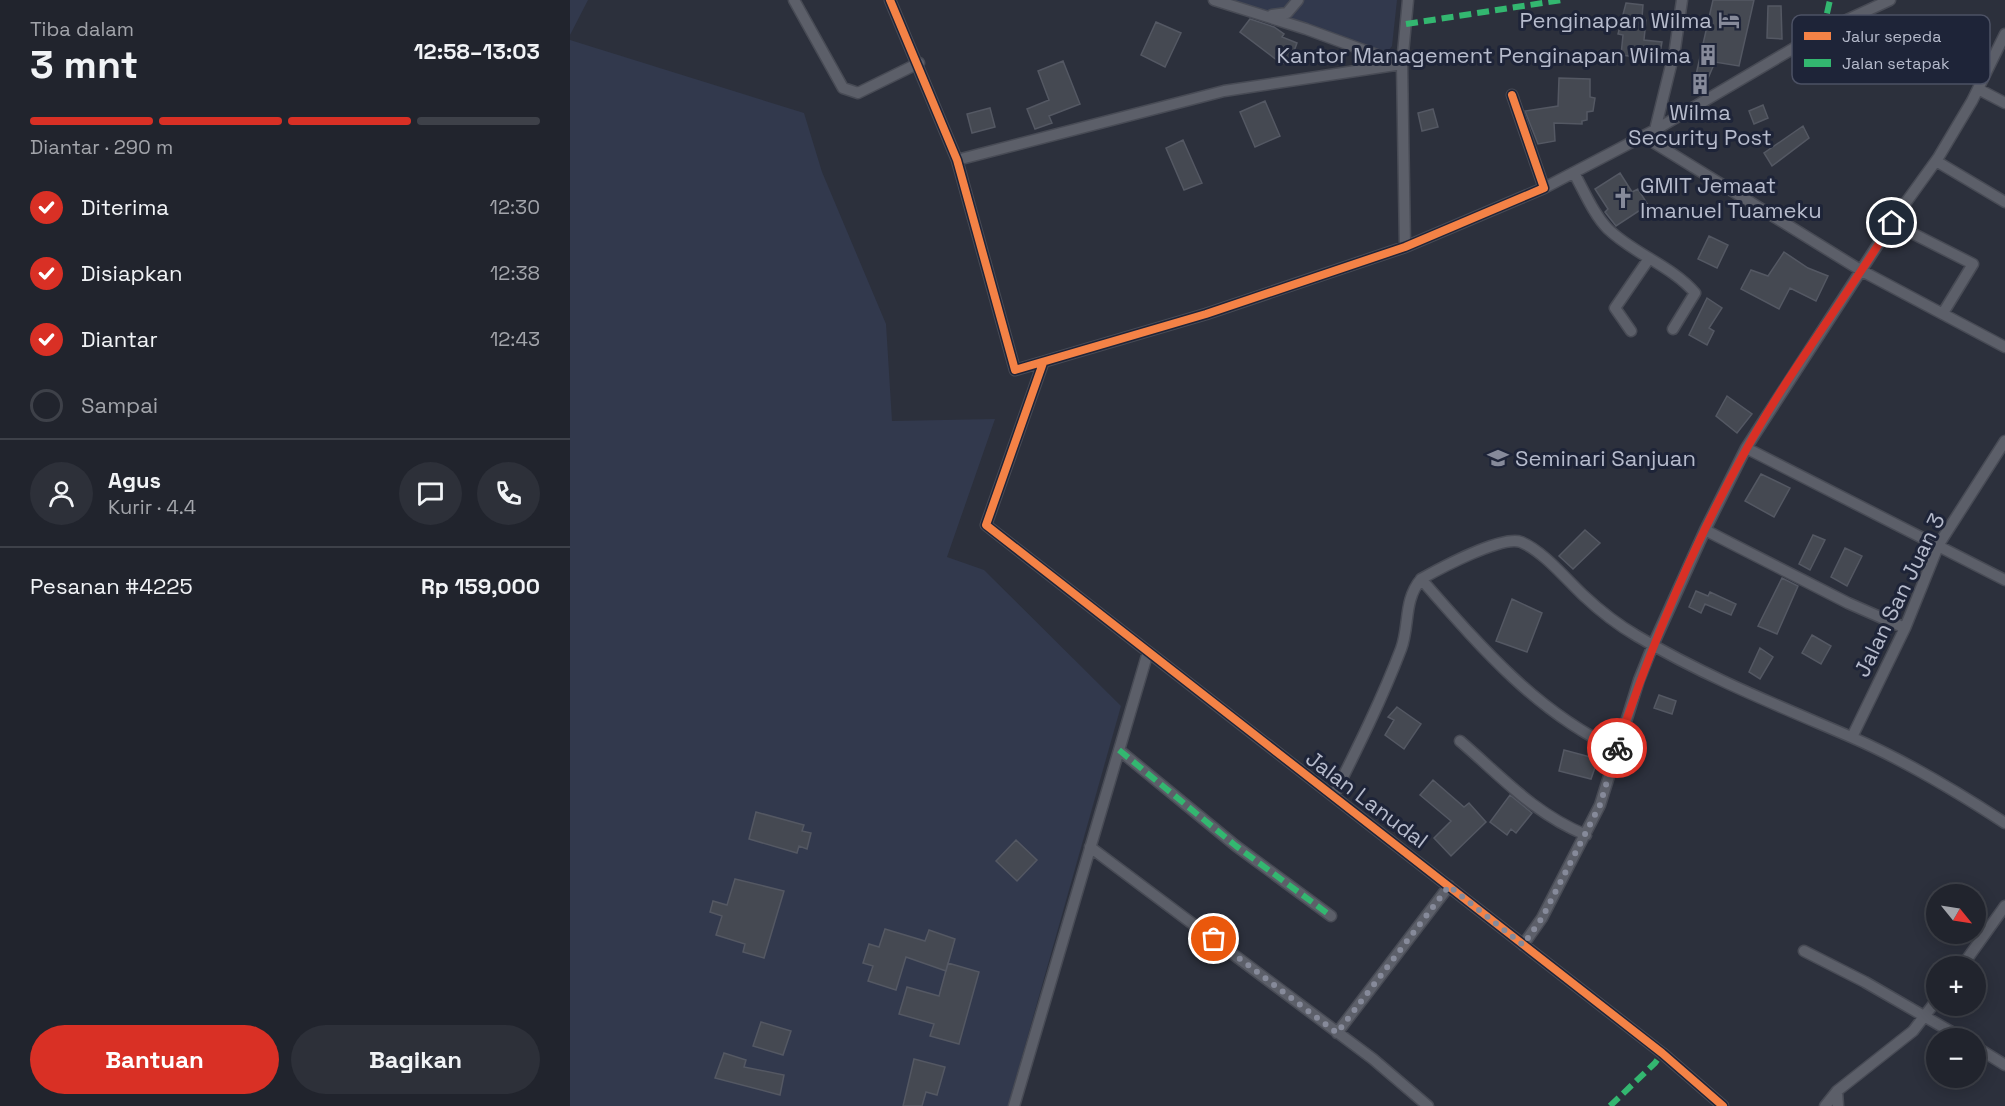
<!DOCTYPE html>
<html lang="id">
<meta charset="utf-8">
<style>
body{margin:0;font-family:"Space Grotesk",sans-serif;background:#2d3039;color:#f1f3f6;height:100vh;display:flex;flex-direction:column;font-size:22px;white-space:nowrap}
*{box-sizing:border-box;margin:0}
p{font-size:20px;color:#a2a4aa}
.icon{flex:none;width:33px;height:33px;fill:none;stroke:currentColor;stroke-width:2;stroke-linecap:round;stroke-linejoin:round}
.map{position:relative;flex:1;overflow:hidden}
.drawer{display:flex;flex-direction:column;background:#21242d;width:570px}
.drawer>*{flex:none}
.needle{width:39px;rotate:120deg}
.buttons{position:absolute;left:1356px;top:884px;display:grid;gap:12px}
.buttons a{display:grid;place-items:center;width:60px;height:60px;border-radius:50%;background:#21242d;box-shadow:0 3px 15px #0003,0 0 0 2px #3e4149;font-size:30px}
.pin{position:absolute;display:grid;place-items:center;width:51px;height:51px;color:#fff;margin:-26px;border:3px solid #fff;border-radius:50%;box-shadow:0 2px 6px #0007}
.courier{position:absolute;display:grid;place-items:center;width:60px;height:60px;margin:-30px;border:4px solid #d93025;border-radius:50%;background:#fff;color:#222;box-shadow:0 2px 8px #0007}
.headline em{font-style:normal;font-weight:600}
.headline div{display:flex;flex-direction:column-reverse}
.headline{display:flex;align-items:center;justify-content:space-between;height:102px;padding:0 30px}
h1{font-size:39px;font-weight:600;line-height:45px}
.bar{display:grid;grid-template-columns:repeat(4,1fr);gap:9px 6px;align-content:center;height:72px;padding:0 30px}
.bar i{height:8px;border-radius:4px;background:#3e4149}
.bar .selected{background:#d93025}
.bar p{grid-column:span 4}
.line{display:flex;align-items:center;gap:15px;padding:0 30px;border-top:2px solid #3e4149}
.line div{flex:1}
.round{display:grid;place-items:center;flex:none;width:63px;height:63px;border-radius:32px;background:#2d3039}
ol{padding:0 30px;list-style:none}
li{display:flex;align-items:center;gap:18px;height:66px}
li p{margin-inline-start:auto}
li .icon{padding:6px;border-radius:50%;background:#d93025;color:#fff;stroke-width:4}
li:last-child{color:#a2a4aa}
li i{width:33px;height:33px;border:3px solid #3e4149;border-radius:50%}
.action{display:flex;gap:12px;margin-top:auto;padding:12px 30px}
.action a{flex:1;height:69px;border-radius:36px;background:#d93025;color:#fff;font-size:24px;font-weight:600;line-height:69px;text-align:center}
.action a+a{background:#2d3039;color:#f1f3f6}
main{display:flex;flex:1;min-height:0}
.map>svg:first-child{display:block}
</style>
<main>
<section class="drawer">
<div class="headline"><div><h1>3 mnt</h1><p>Tiba dalam</p></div><em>12:58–13:03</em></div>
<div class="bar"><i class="selected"></i><i class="selected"></i><i class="selected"></i><i></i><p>Diantar · 290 m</p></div>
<ol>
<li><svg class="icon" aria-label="check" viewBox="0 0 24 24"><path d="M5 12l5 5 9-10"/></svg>Diterima<p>12:30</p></li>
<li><svg class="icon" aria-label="check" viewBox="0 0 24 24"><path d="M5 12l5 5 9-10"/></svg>Disiapkan<p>12:38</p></li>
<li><svg class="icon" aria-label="check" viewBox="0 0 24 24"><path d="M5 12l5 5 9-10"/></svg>Diantar<p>12:43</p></li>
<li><i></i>Sampai</li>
</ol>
<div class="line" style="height:108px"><a class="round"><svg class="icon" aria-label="person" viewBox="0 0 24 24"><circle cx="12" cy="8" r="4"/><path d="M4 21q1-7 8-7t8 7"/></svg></a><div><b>Agus</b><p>Kurir · 4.4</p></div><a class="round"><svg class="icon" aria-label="chat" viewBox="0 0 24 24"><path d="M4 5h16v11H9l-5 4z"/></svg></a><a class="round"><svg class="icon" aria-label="phone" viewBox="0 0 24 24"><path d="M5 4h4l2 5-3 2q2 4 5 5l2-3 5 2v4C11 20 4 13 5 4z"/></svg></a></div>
<div class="line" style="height:78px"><div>Pesanan #4225</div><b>Rp 159,000</b></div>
<div class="action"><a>Bantuan</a><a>Bagikan</a></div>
</section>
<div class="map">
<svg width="1435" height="1106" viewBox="0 0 1435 1106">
<rect width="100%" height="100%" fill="#2c303c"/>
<path fill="#32394d" d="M0 0H18L0 35Z
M640 0H827L822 46 817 53Z
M0 40 234 113 252 172 316 324 322 421 425 419 377 557 414 570 551 706 438 1106H0Z"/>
<path fill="#454952" stroke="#545863" stroke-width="1.5" d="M1143 0H1184L1169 66 1145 62 1133 90 1123 88Z
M1056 3 1073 5 1072 17 1076 20 1074 40 1092 42 1089 59 1078 57 1077 62 1067 60V57L1051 55 1053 35 1048 34Z
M1198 6H1211L1212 39 1197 38Z
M680 19 704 27 714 34 712 37 727 43 719 65 708 61 670 32Z
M586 22 611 33 595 67 571 55Z
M493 61 510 104 479 116 482 123 465 129 457 109 479 100 468 71Z
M989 78 1020 79V97L1025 98 1023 111 1017 112V120L1012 121V124L984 123 985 141 968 144 955 111 988 106Z
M695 101 710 136 685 147 670 112Z
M1193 105 1198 118 1184 124 1179 111Z
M420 108 425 127 402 133 397 114Z
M863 109 868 127 852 131 848 113Z
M1233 126 1239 138 1202 166 1194 153Z
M613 140 632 183 614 190 596 148Z
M1050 173 1062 192 1068 189 1078 205 1046 226 1035 212 1038 209 1025 189Z
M1139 236 1158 245 1147 268 1128 259Z
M1214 252 1238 268 1258 276 1246 301 1220 288 1209 309 1171 289 1181 270 1198 276Z
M1137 298 1152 308 1139 328 1144 331 1137 345 1119 335Z
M1157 396 1182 414 1167 433 1146 416Z
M1191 474 1220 488 1204 517 1175 501Z
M1015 530 1030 543 1003 569 989 556Z
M1243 535 1255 540 1240 570 1229 564Z
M1275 548 1292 556 1277 586 1261 577Z
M1212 578 1228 586 1207 634 1188 626Z
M1126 591 1138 596 1140 592 1166 604 1161 615 1135 604 1131 613 1119 607Z
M942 599 972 613 957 652 926 641Z
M1242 635 1261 646 1251 664 1232 653Z
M1190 648 1203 657 1190 679 1179 672Z
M1089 695 1106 701 1102 714 1084 708Z
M827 707 851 724 834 749 815 735 824 720 818 717Z
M994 750 1028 759 1021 779 989 771Z
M863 780 894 807 899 803 916 822 881 856 864 838 881 821 850 795Z
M940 795 962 813 946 833 941 829 937 835 920 822Z
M186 812 234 825 232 831 241 833 237 849 229 846 227 853 179 839Z
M446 840 467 860 447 881 426 861Z
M165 879 214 891 194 958 173 952 175 944 146 935 152 916 140 912 143 901 157 905Z
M315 929 355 941 359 930 385 939 376 971 336 957 326 990 298 981 303 966 293 963 299 944 309 947Z
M378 963 409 972 389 1044 360 1036 364 1024 329 1014 337 987 369 996Z
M191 1022 221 1031 213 1055 183 1046Z
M154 1053 176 1060 174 1067 214 1075 210 1095 145 1078Z
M344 1059 375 1067 367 1095 356 1092 352 1106H333Z"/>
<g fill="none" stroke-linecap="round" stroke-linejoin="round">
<defs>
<path id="minor" d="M224 0 273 88 288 93 349 63
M320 0 387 160 445 370 636 314 835 247 974 188 942 95
M644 0 736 29 829 63
M702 15 717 13 728 0
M1408 89 1435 103
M1085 130 1105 49 1112 0
M1073 136 1292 271 1435 347
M387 160 654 91 832 64
M1366 161 1435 202
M1004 173C1014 191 1024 215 1038 229 1064 254 1102 266 1125 293L1103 329
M974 188 1085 130 1253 31 1320 0
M1322 223 1403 264 1373 313
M835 247 832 64 838 0
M1061 331 1045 308 1078 260
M473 363 416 525 1092 1053 1153 1106
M1176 448 1435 580
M1135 530 1278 603 1335 628
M851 579C909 645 966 712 1046 749
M1282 737 1335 628 1369 544 1435 441
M890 741C931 776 964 814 1016 835
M549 750 666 846 761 916
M764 795C788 747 812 699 831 649 840 625 833 601 851 579 869 569 932 535 951 542 973 551 996 579 1013 595 1030 611 1048 625 1067 636 1134 676 1209 706 1281 737 1334 760 1386 791 1435 823
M520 847 803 1059 858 1106
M953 945 972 918 1030 805 1069 680 1083 645 1135 530 1176 448 1329 212 1368 158 1402 101 1435 34
M1234 951 1295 982 1392 1038
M1392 966 1435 906
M767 1033 879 886
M1406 1047 1435 1065
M1267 1091 1268 1106
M444 1106 578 652
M1255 1106 1267 1091 1343 1031 1366 1001"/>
</defs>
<use href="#minor" stroke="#484b55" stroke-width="13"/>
<use href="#minor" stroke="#5c5f69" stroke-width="10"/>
<path stroke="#33b770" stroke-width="6" stroke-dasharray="12 6" stroke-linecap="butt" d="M836 24 992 0
M1253 31 1260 0
M549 750 666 846 761 916
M1040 1106 1085 1063 1092 1053"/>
<defs>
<path id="cycleway" d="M320 0 387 160 445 370 636 314 835 247 974 188 942 95
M473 363 416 525 1092 1053 1153 1106"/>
</defs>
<use href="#cycleway" stroke="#1e2438" stroke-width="11"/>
<use href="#cycleway" stroke="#f48246" stroke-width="8"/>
</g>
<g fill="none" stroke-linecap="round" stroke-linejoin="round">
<path stroke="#868a9a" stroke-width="6" stroke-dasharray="0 10.8" d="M644 939 767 1033 879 886 953 945 972 918 1030 805 1047 748"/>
<path stroke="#d93025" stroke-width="8" d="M1047 748C1081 645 1124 543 1177 448 1220 370 1275 299 1322 223"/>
</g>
<defs>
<symbol id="hotel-bare" viewBox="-9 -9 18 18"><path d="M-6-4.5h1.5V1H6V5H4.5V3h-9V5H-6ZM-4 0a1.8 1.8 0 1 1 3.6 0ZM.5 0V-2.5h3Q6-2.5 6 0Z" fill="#868a9a" stroke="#1e2438" stroke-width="2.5" paint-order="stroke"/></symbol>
<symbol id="building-bare" viewBox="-9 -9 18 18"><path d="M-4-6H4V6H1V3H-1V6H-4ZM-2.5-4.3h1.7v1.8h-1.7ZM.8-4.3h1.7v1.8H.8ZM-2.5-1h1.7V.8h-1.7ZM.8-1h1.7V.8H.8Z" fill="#868a9a" stroke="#1e2438" stroke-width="2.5" paint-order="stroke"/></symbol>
<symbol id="church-bare" viewBox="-9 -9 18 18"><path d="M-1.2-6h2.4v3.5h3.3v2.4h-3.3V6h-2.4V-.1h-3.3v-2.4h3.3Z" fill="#868a9a" stroke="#1e2438" stroke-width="2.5" paint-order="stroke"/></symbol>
<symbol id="university-bare" viewBox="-9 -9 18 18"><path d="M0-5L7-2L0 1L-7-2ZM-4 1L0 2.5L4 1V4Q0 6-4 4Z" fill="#868a9a" stroke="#1e2438" stroke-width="2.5" paint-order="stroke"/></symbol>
</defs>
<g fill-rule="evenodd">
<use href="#hotel-bare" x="1144" y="5" width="30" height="30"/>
<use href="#building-bare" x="1123" y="40" width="30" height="30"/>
<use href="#building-bare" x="1115" y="69" width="30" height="30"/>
<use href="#church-bare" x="1038" y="183" width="30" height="30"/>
<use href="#university-bare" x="913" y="443" width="30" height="30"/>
</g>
<g text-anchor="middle" stroke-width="6" stroke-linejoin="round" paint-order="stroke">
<g font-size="22" fill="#b6bbcc" stroke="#1e2438" text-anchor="end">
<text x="1142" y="28">Penginapan Wilma</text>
<text x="1121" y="63">Kantor Management Penginapan Wilma</text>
<text x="1130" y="120" text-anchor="middle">Wilma<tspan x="1130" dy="25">Security Post</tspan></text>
<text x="1070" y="193" text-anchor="start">GMIT Jemaat<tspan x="1070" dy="25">Imanuel Tuameku</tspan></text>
<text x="945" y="466" text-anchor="start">Seminari Sanjuan</text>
</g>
<g font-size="22" fill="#b6bbcc" stroke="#1e2438">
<text transform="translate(1329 595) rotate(-64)" y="8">Jalan San Juan 3</text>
<text transform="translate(797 799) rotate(37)" y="8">Jalan Lanudal</text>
</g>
</g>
<rect x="1222" y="15" width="198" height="69" rx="9" fill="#1e2438" stroke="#4c5164" stroke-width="1.5"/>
<rect x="1234" y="32" width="27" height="8" fill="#f48246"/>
<rect x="1234" y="59" width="27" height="8" fill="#33b770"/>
<g font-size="16" fill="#b6bbcc">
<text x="1272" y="42">Jalur sepeda</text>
<text x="1272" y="69">Jalan setapak</text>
</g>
</svg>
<div class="buttons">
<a><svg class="needle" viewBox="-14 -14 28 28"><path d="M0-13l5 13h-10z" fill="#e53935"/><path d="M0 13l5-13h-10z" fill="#a2a4aa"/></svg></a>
<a>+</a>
<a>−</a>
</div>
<div class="pin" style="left:644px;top:939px;background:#ea580c"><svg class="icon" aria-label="bag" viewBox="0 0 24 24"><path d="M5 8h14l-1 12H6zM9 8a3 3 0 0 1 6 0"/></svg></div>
<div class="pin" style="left:1322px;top:223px;background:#1f2937"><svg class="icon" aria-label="home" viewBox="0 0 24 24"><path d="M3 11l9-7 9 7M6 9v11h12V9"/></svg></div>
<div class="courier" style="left:1047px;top:748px"><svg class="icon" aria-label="bike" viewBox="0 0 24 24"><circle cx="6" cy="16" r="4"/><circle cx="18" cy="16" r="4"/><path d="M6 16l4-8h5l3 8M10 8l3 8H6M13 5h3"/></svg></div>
</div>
</main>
